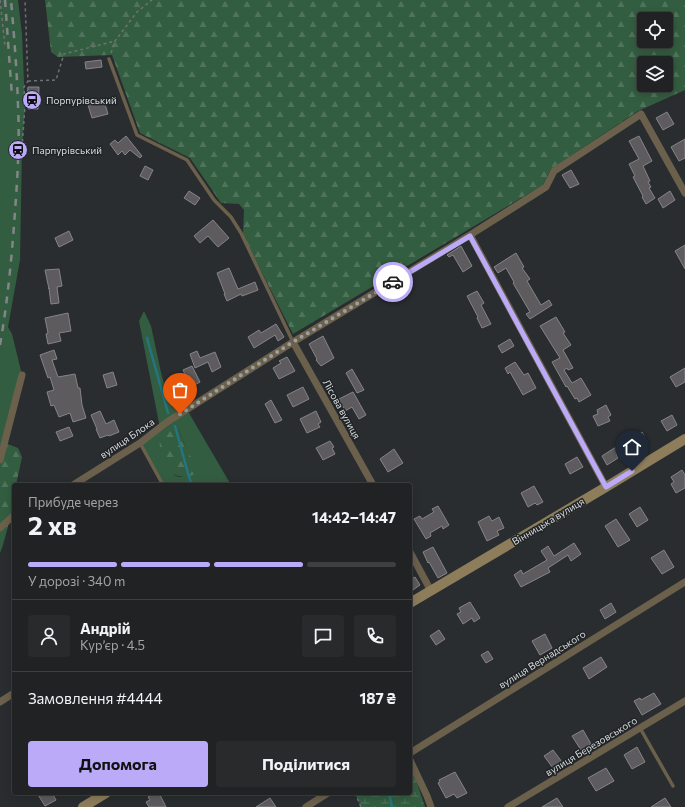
<!DOCTYPE html>
<html lang="uk">
<meta charset="utf-8">
<style>
body{margin:0;font-family:Commissioner,sans-serif;background:#282a2c;color:#f1f3f6;height:100vh;display:flex;flex-direction:column;font-size:15px;white-space:nowrap}
*{box-sizing:border-box;margin:0}
p{font-size:13px;color:#a2a4a6}
.icon{flex:none;width:22px;height:22px;fill:none;stroke:currentColor;stroke-width:2;stroke-linecap:round;stroke-linejoin:round}
.map{position:relative;flex:1;overflow:hidden}
.side{position:absolute;left:12px;top:483px;width:400px;height:312px;display:flex;flex-direction:column;background:#202224;border-radius:4px;box-shadow:0 2px 10px #0003,0 0 0 1px #3d3f41}
.side>*{flex:none}
.controls{position:absolute;left:637px;top:12px;display:grid;gap:8px}
.controls a{display:grid;place-items:center;width:36px;height:36px;border-radius:4px;background:#202224;box-shadow:0 2px 10px #0003,0 0 0 1px #3d3f41;font-size:20px}
.pin{position:absolute;display:grid;place-items:center;width:34px;height:34px;color:#fff;margin:-41px -17px;border-radius:50% 50% 50% 0;rotate:-45deg;box-shadow:0 0 4px #0007}
.pin .icon{rotate:45deg}
.courier{position:absolute;display:grid;place-items:center;width:40px;height:40px;margin:-20px;border:3px solid #baaaf7;border-radius:50%;background:#fff;color:#222;box-shadow:0 1px 5px #0007}
.summary em{font-style:normal;font-weight:700}
.summary div{display:flex;flex-direction:column-reverse}
.summary{display:flex;align-items:center;justify-content:space-between;height:68px;padding:0 16px}
h1{font-size:26px;font-weight:700;line-height:30px}
.bar{display:grid;grid-template-columns:repeat(4,1fr);gap:6px 4px;align-content:center;height:48px;padding:0 16px}
.bar i{height:5px;border-radius:3px;background:#3d3f41}
.bar .current{background:#baaaf7}
.bar p{grid-column:span 4}
.line{display:flex;align-items:center;gap:10px;padding:0 16px;border-top:1px solid #3d3f41}
.line div{flex:1}
.round{display:grid;place-items:center;flex:none;width:42px;height:42px;border-radius:4px;background:#282a2c}
.button{display:flex;gap:8px;margin-top:auto;padding:8px 16px}
.button a{flex:1;height:46px;border-radius:4px;background:#baaaf7;color:#111;font-size:16px;font-weight:700;line-height:46px;text-align:center}
.button a+a{background:#282a2c;color:#f1f3f6}
.map>svg:first-child{display:block}
</style>
<div class="map">
<svg width="685" height="807" viewBox="0 0 685 807">
<defs>
<pattern id="forest-firs" width="22" height="20" patternUnits="userSpaceOnUse"><rect width="22" height="20" fill="#335d40"/><path d="M5 1l3.5 6h-7zM16 11l3.5 6h-7z" fill="#50745b"/></pattern>
<pattern id="wetland-marsh" width="20" height="14" patternUnits="userSpaceOnUse"><rect width="20" height="14" fill="#335d40"/><path d="M1 5h8M5 5V1M11 12h8M15 12V8" fill="none" stroke="#50745b"/></pattern>
</defs>
<rect width="100%" height="100%" fill="#2a2d30"/>
<path fill="#335d40" fill-rule="evenodd" d="M0 0H18L22 34 25 106 22 148 20 260 8 327 12 334 22 375 0 460Z
M144 311 151 326 162 377 173 408 189 413 231 485H163L140 443 160 428 139 321ZM178 428 187 451 189 477H179L174 475Z"/>
<path fill="url(#forest-firs)" fill-rule="evenodd" d="M45 0H685V90L638 111 551 169 543 185 293 334 243 235 244 210 239 204 221 203 190 158 140 133 112 55 58 57 51 52ZM644 19H666V41H644ZM644 63H666V85H644Z
M170 426 178 428C182 439 186 449 192 459 194 462 196 464 196 467 197 480 176 479 170 471 168 468 166 463 165 460 161 450 157 444 162 434 164 429 166 428 170 426Z
M5 443 18 448 22 457 16 485H14C14 505 7 534 0 553V460Z"/>
<path fill="url(#wetland-marsh)" d="M410 762 425 807H361L355 793H410Z"/>
<g fill="none" stroke-linecap="round" stroke-linejoin="round">
<path stroke="#227581" stroke-width="2.5" d="M147 338 168 413
M175 426 189 477 192 485
M389 793 392 807"/>
</g>
<path fill="#5e5b5f" stroke="#878488" d="M101 60 102 67 86 69 85 62Z
M28 87H39L38 109H28V103H25V97H27Z
M104 101 108 114 92 118 88 105Z
M667 112 674 124 663 130 656 118Z
M126 136 142 156 140 158 130 150 125 155 122 151 118 155 110 144 115 140 118 143Z
M639 136 652 161 643 166 650 181 648 182 651 187 649 188 655 198 646 204 642 197 643 196 633 177 635 176 629 164 639 159 629 141Z
M685 139V158L679 161 671 147Z
M145 166 153 170 148 180 140 176Z
M571 170 579 184 570 188 562 175Z
M189 191 200 198 195 205 184 198Z
M670 191 675 200 663 208 658 199Z
M213 220 229 238 218 247 208 236 200 243 194 236Z
M69 231 73 240 59 247 55 238Z
M685 245V269L675 251Z
M461 246 472 266 463 272 453 255 449 257 447 255Z
M516 253 524 267 522 268 530 279 527 281 541 305 549 300 552 305 530 319 526 314 530 312 513 283 514 282 506 268 498 273 494 267Z
M229 268 238 289 255 282 258 290 242 296 241 294 227 301 224 294H225L217 273Z
M59 269 62 286 57 287 59 303 51 304 49 288V289L45 270Z
M477 291 484 303 481 305 491 324 482 328 477 318 478 317 467 296Z
M68 313 71 331 59 333 61 341 48 344 46 334 48 333 45 318Z
M556 317 565 332 563 333 571 345 563 350 573 368 568 370 567 368 564 370 572 383 581 378 591 395 579 402 577 398 575 399 567 386 566 387 552 362 560 358 540 326Z
M276 324 284 337 278 341 275 335 254 348 248 337 259 330 261 333Z
M323 336 334 358 321 366 316 360 317 359 309 344Z
M510 339 514 346 502 353 498 346Z
M54 350 57 359 52 360 58 377 75 374 78 388H80L82 405 86 418 73 422 70 413 59 417 54 405 51 406 47 392 54 390 50 377 48 378 40 355Z
M197 351 200 358 215 352 221 367 212 372 208 362 195 368 190 354Z
M287 357 295 371 279 379 273 368 281 363 279 361Z
M515 362 524 375 528 373 536 388 523 395 510 372 508 374 505 368Z
M192 366 200 382 191 387 183 370Z
M685 368V382L676 387 670 377Z
M352 369 364 390 357 393 346 373Z
M113 372 117 385 107 388 103 375Z
M303 387 309 399 293 407 287 395Z
M353 392 366 415 359 419 352 407 345 411 339 399Z
M271 400 282 420 275 423 265 404Z
M606 405 611 415 608 417 610 421 598 426 593 416 598 414 597 410Z
M100 411 106 424 114 420 119 432 109 436 108 435 100 438 96 429H97L91 415Z
M316 411 321 422 318 424 320 427 307 433 300 419Z
M672 415 677 425 667 431 661 421Z
M69 427 73 436 60 441 56 432Z
M642 432 647 441 636 448 631 439Z
M330 441 334 447 332 448 335 454 323 460 316 448Z
M616 447 619 453 616 455 618 458 607 465 602 456Z
M394 449 403 463 388 472 380 459Z
M577 457 583 467 570 474 565 464Z
M682 470 685 475V488L676 493 671 484 674 482 671 477Z
M534 486 543 502 537 505 535 503 528 507 521 493Z
M438 506 449 525 443 529 442 526 430 533 431 536 426 539 414 519 420 516 422 519 434 512 432 509Z
M640 507 648 520 637 527 629 514Z
M489 516 492 521 499 517 504 528 497 531 499 535 487 541 478 522Z
M616 519 630 540 618 547 605 526Z
M574 543 581 554 571 561 568 555 548 568 550 572 521 587 514 575 521 570 523 574 547 560 541 551 548 546 554 556Z
M433 547 447 573 438 578 429 562 428 563 423 552Z
M664 550 674 567 662 574 651 558Z
M415 577 420 585 410 592V580Z
M470 602 480 618 474 622 472 618 463 624 457 614 461 612 459 608Z
M611 603 616 612 605 619 600 610Z
M439 630 445 639 436 645 430 636Z
M545 634 552 648 540 655 532 641Z
M488 651 493 659 486 663 481 655Z
M601 657 607 667 589 679 583 668Z
M654 693 661 704 642 715 634 701 640 698 641 700Z
M583 730 591 744 581 750 572 736Z
M637 747 645 762 632 769 624 755Z
M553 750 562 762 553 768 544 756Z
M606 768 614 781 596 791 588 778Z
M455 772 467 793 457 798 454 794 446 798 438 783 440 782 439 780Z
M37 793H52L56 800 45 806Z
M155 793H159L166 807H149L146 802 150 800 148 797Z
M270 798 276 807H256Z
M557 798 563 807H542Z
M665 798 671 807H651Z"/>
<g fill="none" stroke-linecap="round" stroke-linejoin="round">
<path stroke="#6f7274" stroke-width="1.5" stroke-dasharray="3 3" stroke-linecap="butt" d="M0 0 5 46
M111 53 115 41 137 12 152 0
M28 81 56 80 64 54 115 41
M22 148 25 106 24 87 28 81 25 0
M355 793 361 807"/>
<path stroke="#6b604b" stroke-width="3.5" d="M109 59 137 135 187 160 214 200 231 217 241 233 293 342
M140 443 163 485
M640 728 673 786"/>
<path stroke="#6b604b" stroke-width="7" d="M470 235 606 487
M293 342 373 485
M0 460 22 375
M73 485 140 443 167 422 293 342 470 235 546 187 554 171 641 114 685 193
M0 528 14 515
M410 552 431 591
M0 702 14 693
M410 753 685 582
M410 760 427 796 431 807
M306 807 328 793
M508 807 685 701"/>
<path stroke="#8d7d5a" stroke-width="10" d="M410 603 606 487 685 439
M83 807 106 793"/>
<path stroke="#838588" stroke-width="2.5" stroke-dasharray="7 7" stroke-linecap="butt" d="M5 0 12 96
M0 345C7 305 11 265 14 225 17 185 20 145 18 106 17 71 14 35 11 0"/>
</g>
<g fill="none" stroke-linecap="round" stroke-linejoin="round">
<path stroke="#9c9ea0" stroke-width="4" stroke-dasharray="0 7.2" d="M180 414 293 342 393 282"/>
<path stroke="#baaaf7" stroke-width="5" d="M393 282 470 236 606 487 632 471"/>
</g>
<defs>
<symbol id="station-disc" viewBox="-11 -11 22 22"><circle r="9.5" fill="#baaaf7" stroke="#202426"/><path d="M-3-6H3Q5-6 5-4V2Q5 4 3 4L4.5 6H3L1.5 4h-3L-3 6H-4.5L-3 4Q-5 4-5 2V-4Q-5-6-3-6ZM-3.5-4v3h7v-3ZM-3.5 1v1.5H-2V1ZM2 1v1.5H3.5V1Z" fill="#111"/></symbol>
</defs>
<g fill-rule="evenodd">
<use href="#station-disc" x="21" y="89" width="22" height="22"/>
<use href="#station-disc" x="7" y="139" width="22" height="22"/>
</g>
<g text-anchor="middle" stroke-width="3" stroke-linejoin="round" paint-order="stroke">
<g font-size="10" fill="#d9dbdd" stroke="#202426" text-anchor="start">
<text x="46" y="104">Порпурівський</text>
<text x="32" y="154">Парпурівський</text>
</g>
<g font-size="10" fill="#d9dbdd" stroke="#202426">
<text transform="translate(342 409) rotate(61)" y="4">Лісова вулиця</text>
<text transform="translate(127 438) rotate(-34)" y="4">вулиця Блока</text>
<text transform="translate(548 521) rotate(-31)" y="4">Вінницька вулиця</text>
<text transform="translate(542 659) rotate(-32)" y="4">вулиця Вернадського</text>
<text transform="translate(591 746) rotate(-31)" y="4">вулиця Березовського</text>
</g>
</g>
</svg>
<div class="controls">
<a><svg class="icon" aria-label="locate" viewBox="0 0 24 24"><circle cx="12" cy="12" r="6"/><path d="M12 2v4M12 18v4M2 12h4M18 12h4"/></svg></a>
<a><svg class="icon" aria-label="layers" viewBox="0 0 24 24"><path d="M12 4l9 5-9 5-9-5zM3 14l9 5 9-5"/></svg></a>
</div>
<div class="pin" style="left:180px;top:414px;background:#ea580c"><svg class="icon" aria-label="bag" viewBox="0 0 24 24"><path d="M5 8h14l-1 12H6zM9 8a3 3 0 0 1 6 0"/></svg></div>
<div class="pin" style="left:632px;top:471px;background:#1f2937"><svg class="icon" aria-label="home" viewBox="0 0 24 24"><path d="M3 11l9-7 9 7M6 9v11h12V9"/></svg></div>
<div class="courier" style="left:393px;top:282px"><svg class="icon" aria-label="car" viewBox="0 0 24 24"><path d="M5 17H2v-5l4-1 3-4h7l3 4 3 1v5h-3M9 17h6M6 11h13"/><circle cx="7" cy="17" r="2"/><circle cx="17" cy="17" r="2"/></svg></div>
<section class="side">
<div class="summary"><div><h1>2 хв</h1><p>Прибуде через</p></div><em>14:42–14:47</em></div>
<div class="bar"><i class="current"></i><i class="current"></i><i class="current"></i><i></i><p>У дорозі · 340 m</p></div>
<div class="line" style="height:72px"><a class="round"><svg class="icon" aria-label="person" viewBox="0 0 24 24"><circle cx="12" cy="8" r="4"/><path d="M4 21q1-7 8-7t8 7"/></svg></a><div><b>Андрій</b><p>Кур’єр · 4.5</p></div><a class="round"><svg class="icon" aria-label="chat" viewBox="0 0 24 24"><path d="M4 5h16v11H9l-5 4z"/></svg></a><a class="round"><svg class="icon" aria-label="phone" viewBox="0 0 24 24"><path d="M5 4h4l2 5-3 2q2 4 5 5l2-3 5 2v4C11 20 4 13 5 4z"/></svg></a></div>
<div class="line" style="height:52px"><div>Замовлення #4444</div><b>187 ₴</b></div>
<div class="button"><a>Допомога</a><a>Поділитися</a></div>
</section>
</div>
